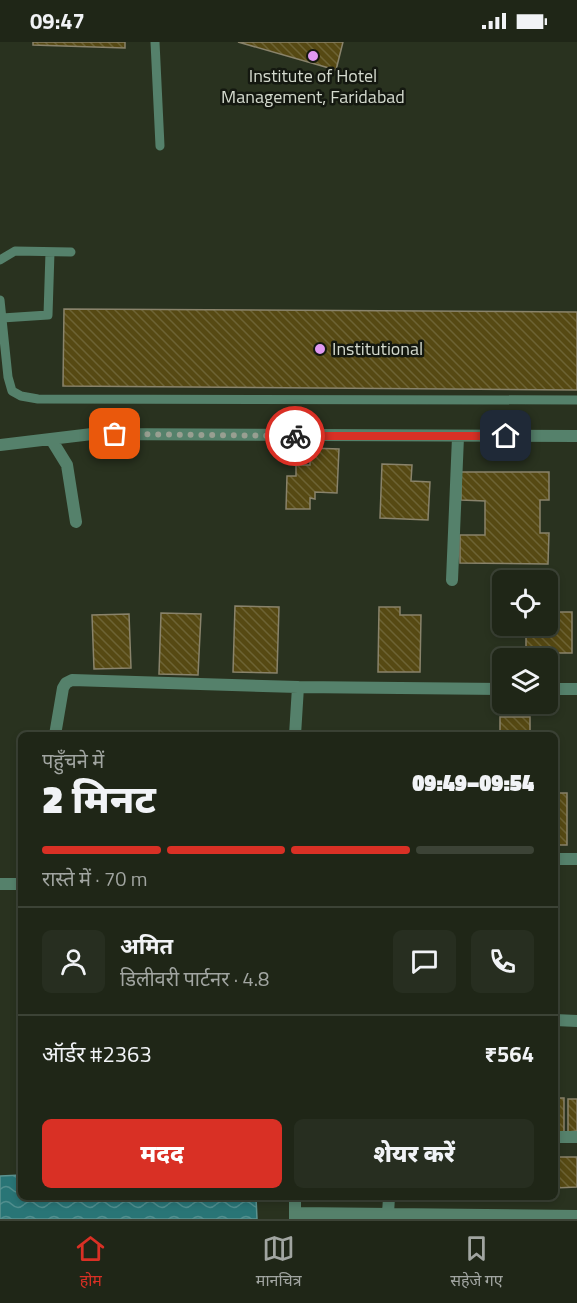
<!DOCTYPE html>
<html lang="hi">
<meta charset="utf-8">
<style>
body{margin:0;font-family:"Titillium Web","Noto Sans Devanagari",sans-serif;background:#272e20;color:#f1f3f6;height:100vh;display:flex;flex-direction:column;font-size:22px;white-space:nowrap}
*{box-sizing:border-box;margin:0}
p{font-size:20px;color:#a1a5a1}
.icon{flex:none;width:33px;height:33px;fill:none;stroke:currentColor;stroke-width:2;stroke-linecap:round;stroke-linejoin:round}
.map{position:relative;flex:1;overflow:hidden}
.side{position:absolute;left:18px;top:690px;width:540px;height:468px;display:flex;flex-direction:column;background:#1f2617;border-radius:9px;box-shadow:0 3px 9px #0003,0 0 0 2px #3c4336}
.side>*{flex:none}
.buttons{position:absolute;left:492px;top:528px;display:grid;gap:12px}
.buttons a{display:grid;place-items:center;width:66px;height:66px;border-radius:9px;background:#1f2617;box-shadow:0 3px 9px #0003,0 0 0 2px #3c4336;font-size:30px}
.pin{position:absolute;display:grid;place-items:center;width:51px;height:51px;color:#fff;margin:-26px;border-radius:12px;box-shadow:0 3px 9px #0006}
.courier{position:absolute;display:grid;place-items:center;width:60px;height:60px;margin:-30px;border:4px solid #d93025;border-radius:50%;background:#fff;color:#222;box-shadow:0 2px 8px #0007}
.headline em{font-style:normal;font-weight:800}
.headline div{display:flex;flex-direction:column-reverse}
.headline{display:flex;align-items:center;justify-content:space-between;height:102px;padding:0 24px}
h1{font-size:39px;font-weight:800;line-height:45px}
.bar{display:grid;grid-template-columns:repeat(4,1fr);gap:9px 6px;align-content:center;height:72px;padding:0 24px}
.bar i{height:8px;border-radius:4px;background:#3c4336}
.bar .current{background:#d93025}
.bar p{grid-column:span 4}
.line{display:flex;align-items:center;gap:15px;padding:0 24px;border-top:2px solid #3c4336}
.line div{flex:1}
.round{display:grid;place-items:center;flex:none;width:63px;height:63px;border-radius:9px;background:#272e20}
.action{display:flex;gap:12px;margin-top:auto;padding:12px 24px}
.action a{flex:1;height:69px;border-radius:9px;background:#d93025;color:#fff;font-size:24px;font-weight:800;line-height:69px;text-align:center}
.action a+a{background:#272e20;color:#f1f3f6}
.status{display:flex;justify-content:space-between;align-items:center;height:42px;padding:0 30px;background:#1f2617;direction:ltr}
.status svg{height:16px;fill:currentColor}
.dock{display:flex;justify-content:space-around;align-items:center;height:84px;border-top:2px solid #3c4336;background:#1f2617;font-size:16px;color:#a1a5a1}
.dock a{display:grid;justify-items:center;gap:3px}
.dock .current{color:#d93025}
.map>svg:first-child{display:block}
</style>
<div class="status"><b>09:47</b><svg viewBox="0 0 49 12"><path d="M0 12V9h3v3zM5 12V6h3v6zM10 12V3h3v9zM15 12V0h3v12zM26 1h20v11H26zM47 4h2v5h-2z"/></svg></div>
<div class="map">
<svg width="577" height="1177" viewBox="0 0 577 1177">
<defs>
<pattern id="water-waves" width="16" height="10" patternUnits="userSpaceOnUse" patternTransform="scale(1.5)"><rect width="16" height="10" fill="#297576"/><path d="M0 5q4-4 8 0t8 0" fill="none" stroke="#518e8e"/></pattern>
<pattern id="building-back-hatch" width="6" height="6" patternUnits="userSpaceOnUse" patternTransform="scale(1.5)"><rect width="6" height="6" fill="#564913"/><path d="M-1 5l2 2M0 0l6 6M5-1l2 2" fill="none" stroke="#6d6334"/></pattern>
</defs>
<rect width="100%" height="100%" fill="#29321f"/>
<path fill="url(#water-waves)" stroke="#5c9390" stroke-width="1.5" d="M21 1133V1155H256L257 1177H0V1134Z"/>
<path fill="url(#building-back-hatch)" stroke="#89836b" stroke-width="1.5" d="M33 0H125V6L33 3Z
M238 0H343L336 28Z
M64 267 577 270V348L63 344Z
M310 406 339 407 337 451 315 450V457L310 456V467H286L287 434H296V423H310Z
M382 422 412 423 411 439 430 440 428 478 380 476Z
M461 430H549V458H540V491H549L548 522 460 521V493H485V459L461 458Z
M235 564 279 565 277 631 233 630Z
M379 565H400V573H421L420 630H378Z
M548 570H572V611H526V584H548Z
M161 571 201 572 198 633 159 632Z
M129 572 131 626 94 627 92 573Z
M500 675H530V693H500Z
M555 751H567V803H555Z
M555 1056H564V1090H555Z
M568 1057H577V1089L568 1090Z
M555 1115H577V1145L555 1146Z"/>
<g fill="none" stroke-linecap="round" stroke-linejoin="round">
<path stroke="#55816b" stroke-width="9" d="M155 0 160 104
M0 218 15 209 71 210
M0 258 8 335 12 349 21 354 38 357 577 358
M2 276 48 273 50 210"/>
<path stroke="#55816b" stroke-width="12" d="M51 397 67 423 76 480
M0 403 92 392 577 394
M452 538 458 395
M548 647H577
M55 693 63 646 66 641 72 638 298 645 502 647
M295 693 298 645
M555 817H577
M0 842H21
M555 978 577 979
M555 1095H577
M295 1155V1177
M295 1171 577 1174
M388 1172 389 1155"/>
</g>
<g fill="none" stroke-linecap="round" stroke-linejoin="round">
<path stroke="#989f91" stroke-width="6" stroke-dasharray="0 10.8" d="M115 392 295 394"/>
<path stroke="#d93025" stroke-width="8" d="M295 394H506"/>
</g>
<g fill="#df98f2" stroke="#141810" stroke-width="2">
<circle cx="313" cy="14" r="6"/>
<circle cx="320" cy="307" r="6"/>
</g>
<g text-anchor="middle" stroke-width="5" stroke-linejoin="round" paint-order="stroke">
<g font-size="18" fill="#d4dace" stroke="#141810">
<text x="313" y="40">Institute of Hotel<tspan x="313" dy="21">Management, Faridabad</tspan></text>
<text x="332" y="313" text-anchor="start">Institutional</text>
</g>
</g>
</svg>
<div class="buttons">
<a><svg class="icon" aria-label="locate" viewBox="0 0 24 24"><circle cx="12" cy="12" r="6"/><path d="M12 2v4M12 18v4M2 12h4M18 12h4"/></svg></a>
<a><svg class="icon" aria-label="layers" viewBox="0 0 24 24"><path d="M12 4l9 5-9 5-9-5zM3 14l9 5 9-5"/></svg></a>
</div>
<div class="pin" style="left:115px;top:392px;background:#ea580c"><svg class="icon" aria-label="bag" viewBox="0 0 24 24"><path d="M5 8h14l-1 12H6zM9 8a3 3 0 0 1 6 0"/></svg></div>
<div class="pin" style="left:506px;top:394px;background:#1f2937"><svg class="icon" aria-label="home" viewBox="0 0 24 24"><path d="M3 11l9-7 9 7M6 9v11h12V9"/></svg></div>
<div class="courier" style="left:295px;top:394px"><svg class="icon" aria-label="bike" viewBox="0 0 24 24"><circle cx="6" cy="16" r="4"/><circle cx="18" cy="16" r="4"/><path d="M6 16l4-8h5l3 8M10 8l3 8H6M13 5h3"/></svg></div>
<section class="side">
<div class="headline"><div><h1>2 मिनट</h1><p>पहुँचने में</p></div><em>09:49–09:54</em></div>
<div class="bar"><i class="current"></i><i class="current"></i><i class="current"></i><i></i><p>रास्ते में · 70 m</p></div>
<div class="line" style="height:108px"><a class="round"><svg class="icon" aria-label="person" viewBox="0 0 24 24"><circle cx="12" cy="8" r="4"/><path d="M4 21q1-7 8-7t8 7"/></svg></a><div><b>अमित</b><p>डिलीवरी पार्टनर · 4.8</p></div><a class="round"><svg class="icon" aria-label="chat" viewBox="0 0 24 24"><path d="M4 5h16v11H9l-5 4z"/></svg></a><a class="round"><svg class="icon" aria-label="phone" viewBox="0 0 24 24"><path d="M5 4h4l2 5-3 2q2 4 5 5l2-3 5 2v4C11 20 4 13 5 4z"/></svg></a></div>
<div class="line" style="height:78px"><div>ऑर्डर #2363</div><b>₹564</b></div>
<div class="action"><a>मदद</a><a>शेयर करें</a></div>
</section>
</div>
<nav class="dock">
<a class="current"><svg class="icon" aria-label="home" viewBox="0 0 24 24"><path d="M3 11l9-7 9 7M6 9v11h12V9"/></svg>होम</a>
<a><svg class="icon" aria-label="map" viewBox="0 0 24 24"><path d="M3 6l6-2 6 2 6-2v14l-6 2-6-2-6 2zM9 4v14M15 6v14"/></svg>मानचित्र</a>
<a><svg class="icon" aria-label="saved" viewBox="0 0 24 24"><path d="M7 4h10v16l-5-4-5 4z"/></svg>सहेजे गए</a>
</nav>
